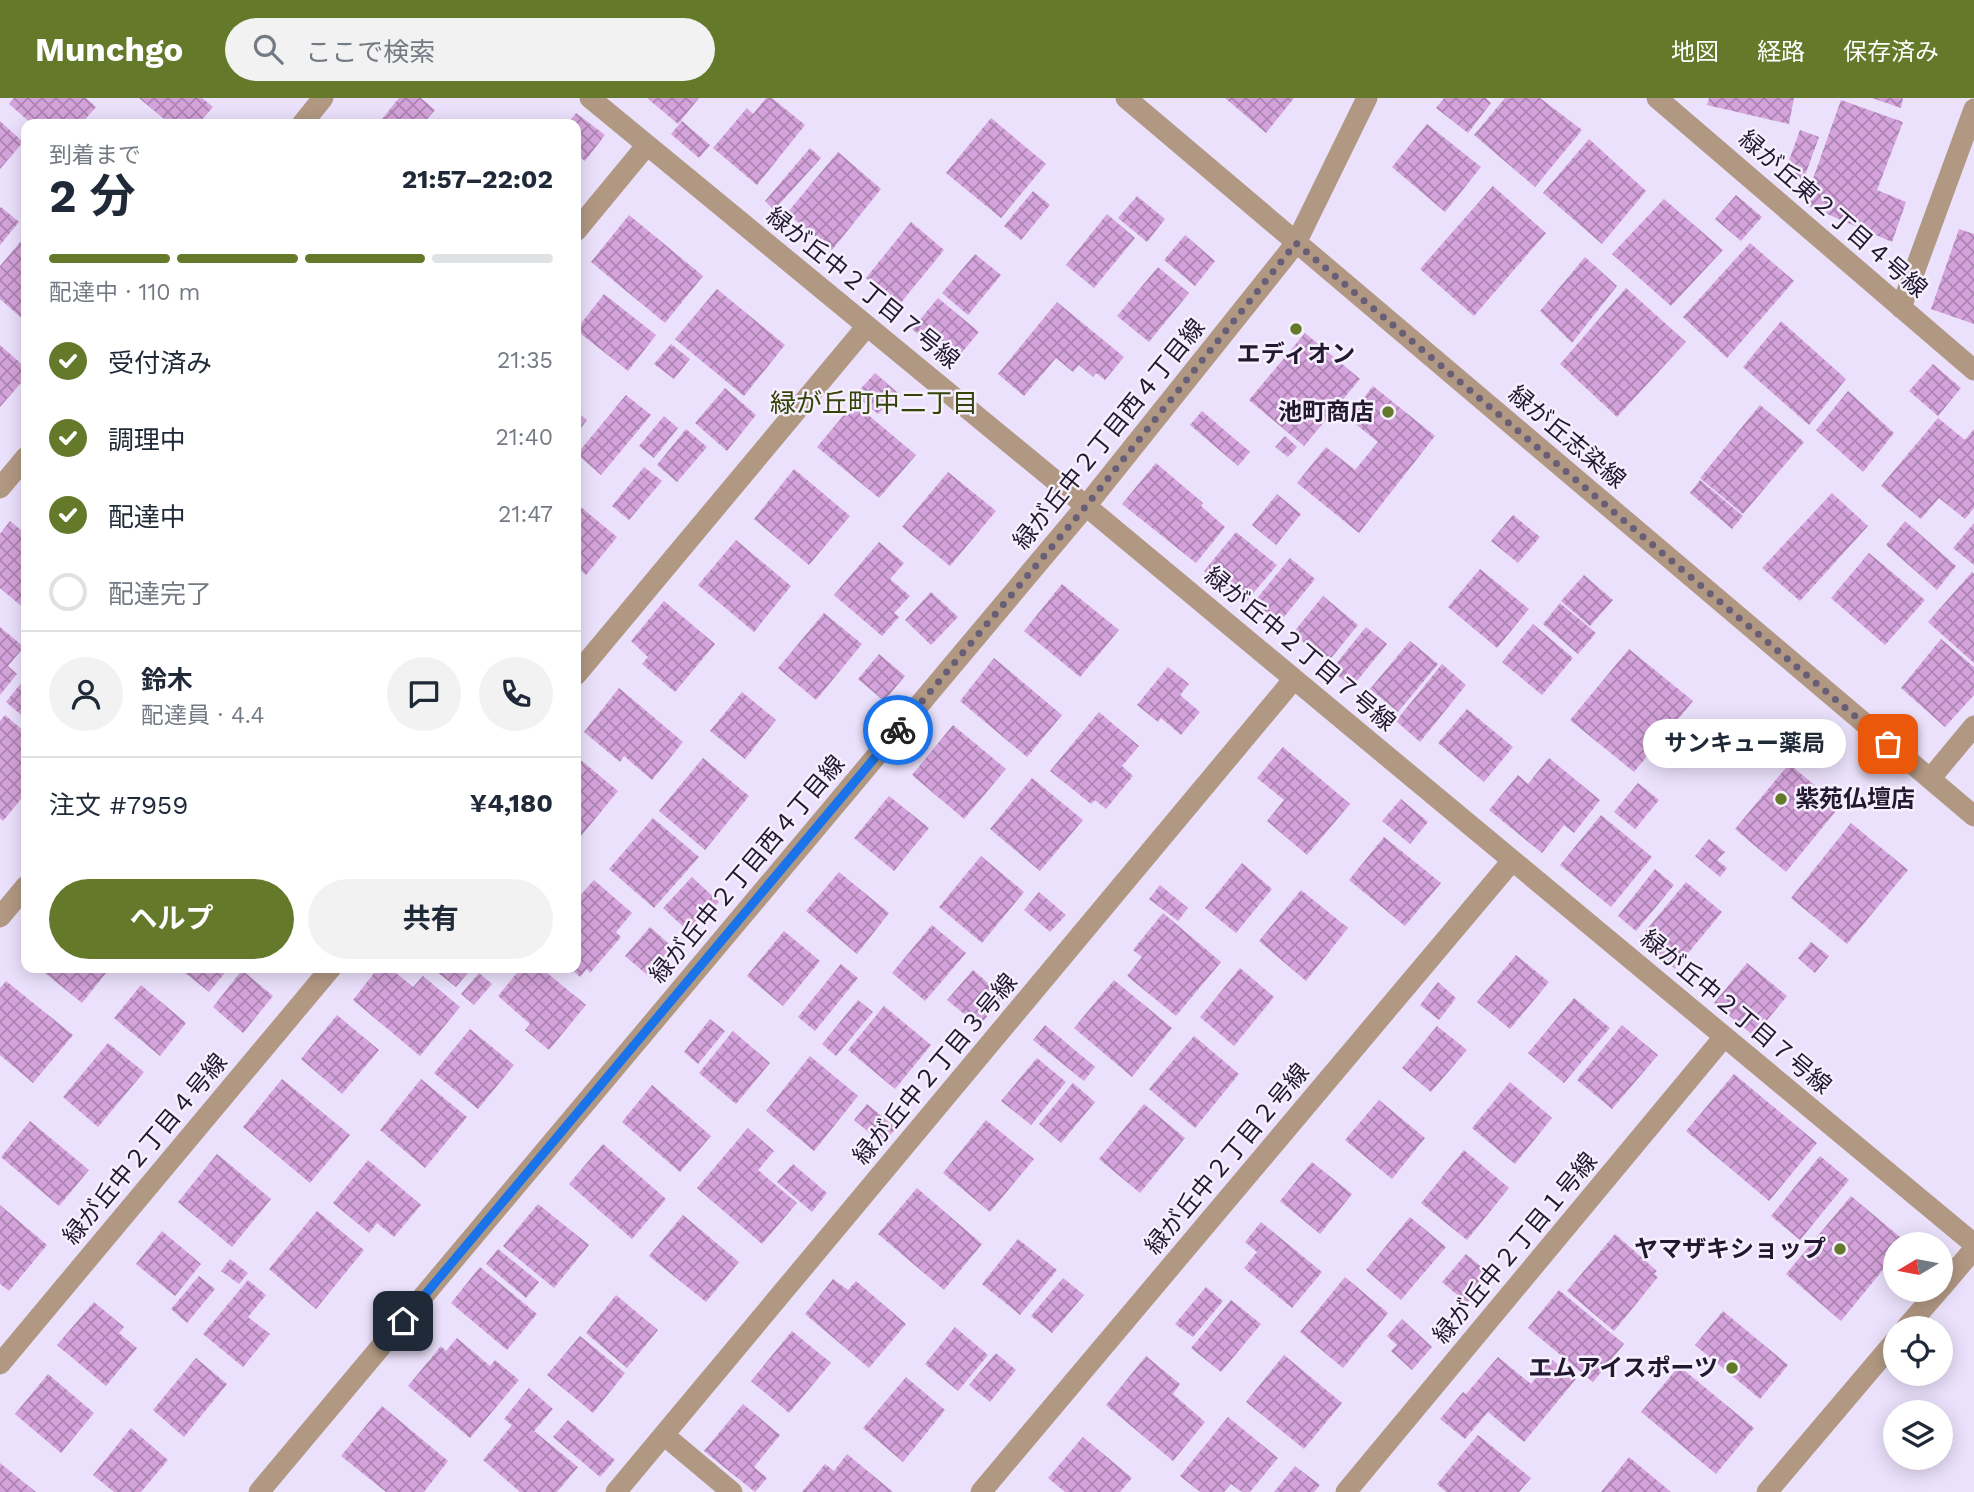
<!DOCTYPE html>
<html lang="ja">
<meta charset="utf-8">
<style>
body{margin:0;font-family:"Work Sans","Noto Sans JP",sans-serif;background:#f2f2f3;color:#1f2937;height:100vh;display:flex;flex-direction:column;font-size:26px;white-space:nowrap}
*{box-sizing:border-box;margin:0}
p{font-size:23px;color:#747a83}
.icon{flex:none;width:38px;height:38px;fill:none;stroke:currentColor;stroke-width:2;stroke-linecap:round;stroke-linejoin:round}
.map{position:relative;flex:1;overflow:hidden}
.sheet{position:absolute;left:21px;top:21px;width:560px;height:854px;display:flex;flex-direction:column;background:#fff;border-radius:14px;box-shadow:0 4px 18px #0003}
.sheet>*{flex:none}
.needle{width:46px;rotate:260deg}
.buttons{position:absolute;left:1883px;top:1134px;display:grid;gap:14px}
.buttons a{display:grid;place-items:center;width:70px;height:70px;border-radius:50%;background:#fff;box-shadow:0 4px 18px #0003;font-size:35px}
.pin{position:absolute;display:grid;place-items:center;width:60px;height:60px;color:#fff;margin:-30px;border-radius:14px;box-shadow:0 4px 10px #0006}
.courier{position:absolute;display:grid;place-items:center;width:70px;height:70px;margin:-35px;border:5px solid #1a73e8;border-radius:50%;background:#fff;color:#222;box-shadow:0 2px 9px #0007}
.bubble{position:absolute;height:49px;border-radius:24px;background:#fff;box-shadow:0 4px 18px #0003;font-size:23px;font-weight:700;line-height:49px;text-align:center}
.summary em{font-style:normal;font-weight:700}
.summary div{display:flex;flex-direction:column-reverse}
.summary{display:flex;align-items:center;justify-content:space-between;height:119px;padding:0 28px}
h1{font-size:46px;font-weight:700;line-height:52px}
.bar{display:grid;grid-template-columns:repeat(4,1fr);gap:10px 7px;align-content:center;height:84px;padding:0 28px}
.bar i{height:9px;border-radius:5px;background:#e0e1e3}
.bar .on{background:#647a2a}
.bar p{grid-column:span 4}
.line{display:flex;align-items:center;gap:18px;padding:0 28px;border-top:2px solid #e0e1e3}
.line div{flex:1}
.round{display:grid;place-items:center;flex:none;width:74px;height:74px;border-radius:37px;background:#f2f2f3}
ol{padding:0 28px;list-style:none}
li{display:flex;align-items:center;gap:21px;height:77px}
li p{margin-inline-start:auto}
li .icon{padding:7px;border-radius:50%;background:#647a2a;color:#fff;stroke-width:4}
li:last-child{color:#747a83}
li i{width:38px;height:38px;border:4px solid #e0e1e3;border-radius:50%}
.primary-button{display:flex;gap:14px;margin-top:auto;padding:14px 28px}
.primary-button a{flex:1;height:80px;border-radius:42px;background:#647a2a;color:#fff;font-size:28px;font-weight:700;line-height:80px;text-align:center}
.primary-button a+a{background:#f2f2f3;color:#1f2937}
header{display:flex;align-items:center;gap:42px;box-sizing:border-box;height:98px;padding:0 35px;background:#647a2a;color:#fff}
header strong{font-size:33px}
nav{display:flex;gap:38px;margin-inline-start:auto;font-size:24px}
.search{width:490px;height:63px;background:#f2f2f3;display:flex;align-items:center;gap:18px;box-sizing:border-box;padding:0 24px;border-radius:38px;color:#747a83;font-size:26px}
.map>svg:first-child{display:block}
</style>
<header>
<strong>Munchgo</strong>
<div class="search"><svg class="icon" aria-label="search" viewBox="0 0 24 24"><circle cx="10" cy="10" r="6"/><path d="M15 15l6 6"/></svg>ここで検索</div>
<nav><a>地図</a><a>経路</a><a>保存済み</a></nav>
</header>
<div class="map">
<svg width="1974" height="1394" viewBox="0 0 1974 1394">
<defs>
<pattern id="building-cross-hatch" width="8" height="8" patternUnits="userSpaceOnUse" patternTransform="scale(1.75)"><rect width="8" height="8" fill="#d5a3db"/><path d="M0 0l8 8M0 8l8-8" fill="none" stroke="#ac84b2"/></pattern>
</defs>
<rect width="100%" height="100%" fill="#ebe1fc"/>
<path fill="url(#building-cross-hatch)" d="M14 0H86L96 9 81 26H32L9 6Z
M139 0H202L213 9 198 26H170Z
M399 0H421L435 12 423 26H378Z
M647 0H699L678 26Z
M766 0H772L805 27 757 87 713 50 747 10 753 16Z
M1225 0H1294L1266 35Z
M1444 0H1486L1491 5 1468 35 1436 10Z
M1505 0H1540L1582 32 1535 89 1474 37Z
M1709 0H1794L1789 26 1707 7Z
M1872 0H1903L1901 10Z
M1841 2 1903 24 1877 92 1906 104 1892 144 1804 106Z
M576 15 605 37 585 63 576 56V26H567Z
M991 20 1046 66 1001 120 946 75Z
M0 23 23 44 0 71Z
M682 23 710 47 699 60 671 36Z
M1427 26 1481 69 1445 114 1392 69Z
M1800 32 1819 39 1803 83 1787 68Z
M1589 41 1646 93 1602 146 1543 95Z
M810 50 821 60 774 112 765 103Z
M838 54 881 91 832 152 787 115Z
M1493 88 1546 135 1474 218 1420 171Z
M1033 93 1050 107 1021 142 1004 128Z
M1736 97 1762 119 1741 143 1715 121Z
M1137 98 1165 121 1147 144 1118 120Z
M1664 101 1723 152 1671 208 1612 156Z
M1 109 19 124 0 147V110Z
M1107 116 1135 140 1094 190 1066 167Z
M629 117 703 178 665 225 591 164Z
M911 124 944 152 899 207 866 180Z
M1959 131 1974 136V226L1931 211Z
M1185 137 1215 163 1195 188 1164 162Z
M21 143 26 148V224L0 201V168Z
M1750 145 1794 183 1727 260 1683 219Z
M975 156 1001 177 968 217 942 195Z
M1585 159 1617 188 1572 245 1540 213Z
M1158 169 1189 195 1149 244 1117 218Z
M1626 190 1686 244 1617 319 1560 266Z
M717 191 785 247 744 298 675 241Z
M604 196 656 237 628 273 576 232Z
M938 200 979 234 953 265 912 231Z
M1057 204 1124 259 1105 282 1096 275 1093 279 1079 267 1073 274 1056 260 1024 298 998 276Z
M1781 223 1846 281 1809 327 1743 269Z
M1305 235 1360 281 1304 348 1249 302Z
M671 246 690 261 674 281 654 266Z
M0 247 26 270V279L0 309Z
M1933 266 1961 290 1938 318 1909 293Z
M875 275 898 295 878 316 855 297Z
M1373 288 1435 338 1359 435 1297 385 1326 349 1355 372 1378 344 1348 320Z
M725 290 756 317 727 353 695 325Z
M1848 293 1894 335 1863 374 1816 332Z
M626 297 651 317 601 377 577 356Z
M854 305 916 357 879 400 817 349Z
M1760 307 1804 344 1743 416 1700 380Z
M576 313 587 322 576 336Z
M1202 313 1250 354 1238 368 1190 327Z
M664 318 678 330 654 360 639 348Z
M1938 320 1965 342 1974 331V410L1965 421 1939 400 1921 421 1881 388Z
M686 331 707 349 677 384 657 367Z
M1285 338 1297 349 1288 359 1275 349Z
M1156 365 1203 405 1201 408 1225 429 1196 465 1122 406Z
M644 369 662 383 629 422 612 408Z
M794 371 850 418 809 467 754 421Z
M948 374 996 413 950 468 902 429Z
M1700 382 1743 418 1732 431 1690 395Z
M1832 395 1868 428 1800 503 1762 470Z
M1277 396 1301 416 1276 447 1252 427Z
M576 405 617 439 586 477 576 469Z
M1513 417 1540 439 1518 465 1491 443Z
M10 423 26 436V512L0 490V436Z
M1905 423 1956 468 1937 492 1886 447Z
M1974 425V467L1953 450Z
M1236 434 1277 467 1244 506 1204 473Z
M736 442 791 488 754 534 698 487Z
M879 444 904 465 890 481 910 498 894 515 899 519 882 538 834 497Z
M1869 455 1925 502 1885 547 1831 500Z
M1290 460 1315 481 1279 525 1254 504Z
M1480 471 1529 511 1497 550 1448 509Z
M1972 474 1974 476V565L1928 524Z
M1584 477 1613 502 1590 528 1561 503Z
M1062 486 1119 532 1080 579 1024 533Z
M931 494 958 519 931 547 905 522Z
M1323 498 1358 527 1327 565 1293 535Z
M664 503 715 546 675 594 642 566 648 559 631 543Z
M1560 505 1596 535 1578 556 1543 526Z
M824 515 862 546 816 602 778 570Z
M1533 526 1573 560 1542 597 1502 564Z
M0 529 24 549 8 568 17 576 0 597Z
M1366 529 1387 546 1352 589 1331 572Z
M1941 541 1974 569V597L1945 629 1901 590Z
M1410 543 1438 566 1398 614 1370 591Z
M1629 551 1693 603 1634 674 1570 622Z
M879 556 905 578 884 603 858 581Z
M994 560 1062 617 1027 659 960 603Z
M1442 566 1466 587 1420 644 1396 623Z
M1168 569 1189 586 1180 597 1200 614 1181 637 1161 620 1158 624 1137 607Z
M26 579V621L6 604Z
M619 590 683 644 652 682 624 658 620 664 584 634Z
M742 594 776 622 745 661 710 633Z
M1467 611 1513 649 1484 684 1438 645Z
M1099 614 1139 648 1122 668 1133 678 1106 711 1095 702 1091 706 1050 673Z
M5 617 26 635V695L3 723 0 720V623Z
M953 627 1006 671 964 721 912 677Z
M1283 649 1350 706 1307 757 1267 723 1284 702 1257 680Z
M576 658 618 693 576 744Z
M703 660 749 698 705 752 659 713Z
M1549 660 1600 702 1574 735 1564 727 1542 755 1489 712 1518 677 1528 686Z
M1789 666 1840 708 1786 774 1735 731Z
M1032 680 1083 722 1040 773 990 731Z
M1638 685 1659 702 1635 731 1614 714Z
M889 698 929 730 894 773 854 740Z
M1401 701 1428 724 1410 746 1382 723Z
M1601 717 1652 759 1611 809 1560 767Z
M653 720 699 759 654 810 609 771Z
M1851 725 1908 772 1847 846 1791 800Z
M1384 739 1441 785 1405 828 1349 782Z
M1709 741 1725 754 1717 762 1727 770 1720 779 1695 758Z
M981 758 1024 794 982 845 939 809Z
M1242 765 1272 791 1236 835 1205 810Z
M1655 771 1674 787 1636 833 1618 818Z
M839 774 889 815 857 856 806 813Z
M692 779 719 804 690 835 663 810Z
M594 782 632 815 616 834 621 839 590 875 587 871 580 879 570 870H576V802Z
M1686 784 1722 814 1675 871 1639 841Z
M1160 787 1188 810 1178 823 1149 801Z
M1301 792 1348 830 1306 883 1259 843Z
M1039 794 1066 817 1050 834 1024 812Z
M1163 815 1221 864 1176 918 1127 878 1142 859 1133 852Z
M932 827 966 855 925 903 892 875Z
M650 829 677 853 652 881 625 858Z
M784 833 820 863 783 908 747 878Z
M1811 844 1829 858 1815 875 1798 860Z
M1516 857 1549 884 1510 931 1477 904Z
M1747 865 1787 898 1754 938 1714 905Z
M841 866 858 880 815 933 798 919Z
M39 870H110L82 905Z
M179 870H229L209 894Z
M378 870H390L413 889 423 878 460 909 420 958 353 902Z
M432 870H472L456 889Z
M521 870H541L586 907 549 952 525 932 530 926 498 898Z
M1240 870 1274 899 1234 948 1200 919Z
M242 872 273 898 243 935 213 909Z
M973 872 1004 899 979 928 947 902Z
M479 875 492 886 474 907 461 896Z
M1114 882 1172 930 1132 979 1074 930Z
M6 883 73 937 33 985 0 957V890Z
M1438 884 1456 900 1439 922 1420 907Z
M141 887 186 925 160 958 114 920Z
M1574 900 1610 930 1564 985 1528 955Z
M858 902 873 914 836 958 822 946Z
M884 908 931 947 895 991 848 952Z
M337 917 379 952 342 996 301 961Z
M710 921 725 933 698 966 684 954Z
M1045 927 1095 969 1084 983 1033 942Z
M1622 927 1658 957 1612 1011 1577 982Z
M1437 928 1467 952 1431 994 1402 970Z
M470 931 514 967 478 1011 434 975Z
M733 933 770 965 736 1006 699 975Z
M1194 938 1239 976 1195 1030 1149 991Z
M108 945 144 974 98 1029 63 999Z
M810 958 858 998 814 1053 766 1013Z
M1037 960 1066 984 1031 1027 1001 1003Z
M1734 976 1817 1045 1769 1103 1686 1033Z
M282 981 350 1037 310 1085 243 1029Z
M421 981 467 1019 425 1070 380 1032Z
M1510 984 1552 1020 1515 1066 1472 1030Z
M1073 985 1095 1004 1061 1045 1039 1026Z
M652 987 711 1038 680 1074 622 1024Z
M1379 1002 1425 1040 1392 1081 1345 1042Z
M867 1006 896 1030 883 1046 854 1022Z
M1144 1006 1185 1040 1140 1095 1099 1061Z
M986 1022 1034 1061 990 1114 943 1075Z
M30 1023 89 1072 59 1108 1 1059Z
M748 1030 774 1053 758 1072 797 1105 762 1146 697 1090Z
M603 1046 666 1101 632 1141 569 1086Z
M1464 1052 1509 1090 1467 1142 1421 1105Z
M217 1056 271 1101 232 1149 178 1104Z
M1820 1058 1849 1082 1800 1142 1771 1118Z
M368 1062 421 1107 394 1139 377 1125 369 1135 333 1105Z
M1312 1064 1352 1096 1320 1136 1280 1103Z
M793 1066 827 1095 812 1114 777 1084Z
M917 1090 982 1146 944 1192 878 1136Z
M1851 1098 1906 1144 1904 1146H1895V1157L1841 1223 1786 1176Z
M538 1106 589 1147 554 1190 503 1148Z
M0 1107 47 1147 9 1193 0 1186Z
M317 1113 364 1152 316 1211 269 1171Z
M683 1117 739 1164 706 1204 649 1158Z
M1410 1119 1446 1149 1401 1202 1366 1172Z
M1261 1124 1322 1174 1292 1210 1244 1170 1257 1154 1245 1144Z
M162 1133 201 1166 175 1198 136 1166Z
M1615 1136 1657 1173 1654 1176 1658 1179 1614 1233 1567 1193Z
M1018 1141 1057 1172 1020 1217 982 1186Z
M498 1151 539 1184 526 1200 486 1166Z
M1466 1156 1491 1177 1467 1205 1442 1184Z
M230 1161 248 1175 239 1186 221 1173Z
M480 1169 537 1216 507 1252 451 1205Z
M199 1178 215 1191 187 1225 171 1211Z
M1345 1179 1388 1215 1343 1270 1300 1234Z
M1063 1180 1084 1197 1052 1235 1031 1218Z
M833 1181 848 1192 856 1183 906 1226 869 1270 805 1216Z
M248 1182 266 1197 248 1219 270 1236 243 1269 203 1236Z
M1206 1189 1223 1203 1193 1239 1175 1226Z
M1559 1192 1624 1246 1593 1284 1528 1230Z
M616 1197 658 1232 627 1270 586 1235Z
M1231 1202 1261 1226 1221 1274 1191 1250Z
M94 1204 124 1229 119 1235 137 1250 106 1288 57 1247Z
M1723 1213 1788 1267 1760 1301 1695 1247Z
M1402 1221 1432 1249 1412 1272 1391 1253 1397 1247 1387 1238Z
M955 1229 988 1257 958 1293 925 1266Z
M792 1233 831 1265 789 1315 751 1283Z
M580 1238 625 1275 593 1315 547 1277Z
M457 1240 490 1268 495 1262 519 1282 470 1340 408 1288 441 1248 446 1253Z
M996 1255 1016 1272 990 1304 969 1287Z
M1284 1257 1342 1305 1304 1351 1246 1304Z
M1146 1258 1180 1286 1173 1296 1205 1324 1173 1363 1106 1307Z
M1498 1259 1531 1286 1551 1261 1576 1281 1524 1344 1488 1314 1465 1341 1440 1321 1463 1294 1466 1296Z
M196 1260 227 1286 184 1339 153 1312Z
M1679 1268 1754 1330 1716 1376 1641 1314Z
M48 1276 94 1315 61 1355 15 1316Z
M906 1279 945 1312 903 1364 863 1330Z
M529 1290 553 1311 534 1333 578 1369 557 1394H520L483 1362 512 1327 504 1321Z
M743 1306 780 1337 754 1369 767 1380 755 1394 704 1353Z
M382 1308 448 1363 424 1394H386L341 1358Z
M1228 1319 1278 1360 1250 1394H1242L1231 1386 1224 1394H1200L1180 1378Z
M568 1322 615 1362 600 1379 553 1339Z
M131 1330 168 1362 141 1394H114L93 1377Z
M1478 1337 1531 1380 1519 1394H1446L1437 1386Z
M1083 1339 1132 1380 1120 1394H1065L1048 1380Z
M847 1356 893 1394H802L825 1366 834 1373Z
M1629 1359 1671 1394H1601Z
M0 1365 36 1394H0Z
M1295 1368 1320 1387 1314 1394H1274Z"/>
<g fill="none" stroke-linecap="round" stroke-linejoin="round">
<path stroke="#b19883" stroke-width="21" d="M590 0 1086 408 1974 1146
M1126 0 1974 718
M1657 0 1974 272
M302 26 323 0
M576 133 647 47
M1901 210 1974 11
M0 390 26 359
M576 577 867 228
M1930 681 1974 628
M0 819 26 788
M1941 1190 1974 1151
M1906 1230 1939 1192
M0 1266 331 870
M664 1337 732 1394
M259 1394 1086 408 1296 145 1367 0
M616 1394 1294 581
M981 1394 1512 763
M1346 1394 1724 939
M1767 1394 1895 1243"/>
</g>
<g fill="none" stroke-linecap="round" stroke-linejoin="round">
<path stroke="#685e77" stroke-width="7" stroke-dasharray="0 12.6" d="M898 632 1086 408 1296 145 1888 646"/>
<path stroke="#1a73e8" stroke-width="9" d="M403 1223 898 632"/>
</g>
<g fill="#647a2a" stroke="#f6f0fe" stroke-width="2.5">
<circle cx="1296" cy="231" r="7"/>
<circle cx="1388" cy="314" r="7"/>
<circle cx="1781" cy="701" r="7"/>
<circle cx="1840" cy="1151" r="7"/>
<circle cx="1732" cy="1270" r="7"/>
</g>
<g text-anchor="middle" stroke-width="5" stroke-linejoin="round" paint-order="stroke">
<g font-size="24" fill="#221830" stroke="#f6f0fe">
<text transform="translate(1833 116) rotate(41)" y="8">緑が丘東２丁目４号線</text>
<text transform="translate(863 190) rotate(39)" y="8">緑が丘中２丁目７号線</text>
<text transform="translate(1109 336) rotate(-51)" y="8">緑が丘中２丁目西４丁目線</text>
<text transform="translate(1567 339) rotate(40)" y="8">緑が丘志染線</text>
<text transform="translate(1300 551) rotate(40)" y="8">緑が丘中２丁目７号線</text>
<text transform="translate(747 771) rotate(-50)" y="8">緑が丘中２丁目西４丁目線</text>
<text transform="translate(1736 914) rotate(40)" y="8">緑が丘中２丁目７号線</text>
<text transform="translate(935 971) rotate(-50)" y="8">緑が丘中２丁目３号線</text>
<text transform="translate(145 1051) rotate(-50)" y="8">緑が丘中２丁目４号線</text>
<text transform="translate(1227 1061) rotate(-50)" y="8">緑が丘中２丁目２号線</text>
<text transform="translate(1515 1150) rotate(-50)" y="8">緑が丘中２丁目１号線</text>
</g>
<g font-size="24" font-weight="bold" fill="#221830" stroke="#f6f0fe" text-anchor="end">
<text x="1296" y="264" text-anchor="middle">エディオン</text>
<text x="1374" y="322">池町商店</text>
<text x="1795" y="709" text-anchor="start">紫苑仏壇店</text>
<text x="1826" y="1159">ヤマザキショップ</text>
<text x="1718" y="1278">エムアイスポーツ</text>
</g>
<g font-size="26" fill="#354209" stroke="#f6f0fe">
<text x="874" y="314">緑が丘町中二丁目</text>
</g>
</g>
</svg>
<div class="buttons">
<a><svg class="needle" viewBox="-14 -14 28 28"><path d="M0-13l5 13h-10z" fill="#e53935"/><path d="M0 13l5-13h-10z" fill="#747a83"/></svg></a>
<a><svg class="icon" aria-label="locate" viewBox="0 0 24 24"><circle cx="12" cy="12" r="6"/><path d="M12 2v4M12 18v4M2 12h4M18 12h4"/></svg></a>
<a><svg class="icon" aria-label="layers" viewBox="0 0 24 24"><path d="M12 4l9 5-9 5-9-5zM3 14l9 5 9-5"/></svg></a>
</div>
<div class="pin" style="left:1888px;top:646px;background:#ea580c"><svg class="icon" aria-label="bag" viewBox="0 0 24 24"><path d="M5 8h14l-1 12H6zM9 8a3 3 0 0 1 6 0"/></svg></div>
<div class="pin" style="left:403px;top:1223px;background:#1f2937"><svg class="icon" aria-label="home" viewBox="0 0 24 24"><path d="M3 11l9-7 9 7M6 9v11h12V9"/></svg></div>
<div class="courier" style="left:898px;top:632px"><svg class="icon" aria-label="bike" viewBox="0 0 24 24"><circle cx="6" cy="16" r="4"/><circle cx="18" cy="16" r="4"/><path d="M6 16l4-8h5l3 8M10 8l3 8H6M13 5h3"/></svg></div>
<div class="bubble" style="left:1643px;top:621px;width:203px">サンキュー薬局</div>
<section class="sheet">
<div class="summary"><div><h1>2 分</h1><p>到着まで</p></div><em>21:57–22:02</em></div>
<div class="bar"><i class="on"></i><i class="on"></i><i class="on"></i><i></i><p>配達中 · 110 m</p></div>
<ol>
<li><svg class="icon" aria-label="check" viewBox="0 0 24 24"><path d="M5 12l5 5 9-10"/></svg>受付済み<p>21:35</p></li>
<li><svg class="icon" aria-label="check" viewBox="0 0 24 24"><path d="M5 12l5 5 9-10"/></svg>調理中<p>21:40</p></li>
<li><svg class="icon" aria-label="check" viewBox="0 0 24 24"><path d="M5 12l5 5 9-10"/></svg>配達中<p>21:47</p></li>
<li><i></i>配達完了</li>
</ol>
<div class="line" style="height:126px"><a class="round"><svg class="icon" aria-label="person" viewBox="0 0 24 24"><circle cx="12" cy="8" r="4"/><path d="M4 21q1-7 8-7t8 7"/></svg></a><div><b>鈴木</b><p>配達員 · 4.4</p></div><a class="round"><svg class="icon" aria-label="chat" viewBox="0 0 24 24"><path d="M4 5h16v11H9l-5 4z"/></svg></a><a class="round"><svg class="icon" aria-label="phone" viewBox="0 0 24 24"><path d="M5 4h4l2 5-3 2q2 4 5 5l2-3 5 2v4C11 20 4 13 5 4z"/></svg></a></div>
<div class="line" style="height:91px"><div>注文 #7959</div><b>¥4,180</b></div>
<div class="primary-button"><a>ヘルプ</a><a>共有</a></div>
</section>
</div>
